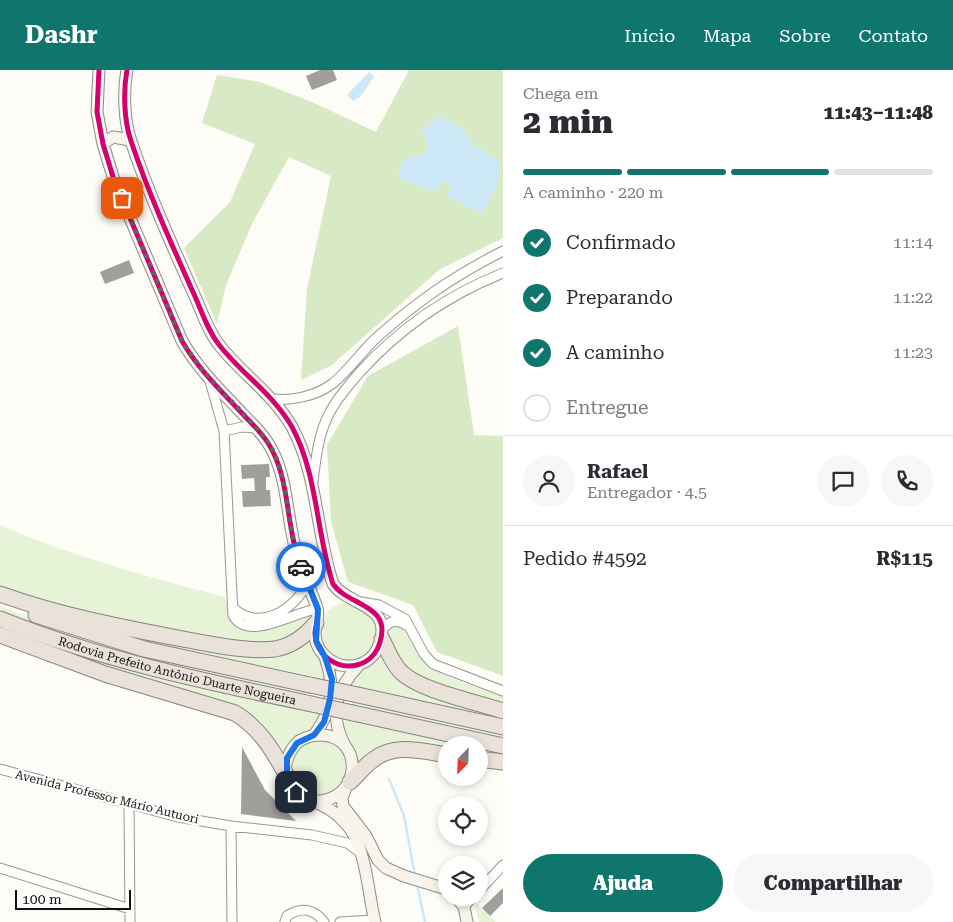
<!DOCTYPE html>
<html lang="pt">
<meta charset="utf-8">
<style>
body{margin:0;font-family:"Roboto Serif",serif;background:#f7f7f7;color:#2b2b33;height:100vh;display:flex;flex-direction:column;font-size:19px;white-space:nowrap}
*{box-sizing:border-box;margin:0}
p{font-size:16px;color:#7c7c81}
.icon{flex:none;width:28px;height:28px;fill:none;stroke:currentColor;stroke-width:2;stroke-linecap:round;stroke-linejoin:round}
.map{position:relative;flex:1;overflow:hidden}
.sheet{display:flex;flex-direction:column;background:#fff;width:450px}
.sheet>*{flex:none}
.needle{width:32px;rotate:203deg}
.fabs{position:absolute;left:438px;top:666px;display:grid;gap:10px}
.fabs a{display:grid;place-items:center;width:50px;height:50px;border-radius:50%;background:#fff;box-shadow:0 2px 8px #0003;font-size:25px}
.scale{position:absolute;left:15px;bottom:12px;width:116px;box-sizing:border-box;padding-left:5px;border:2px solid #111;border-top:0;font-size:14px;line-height:18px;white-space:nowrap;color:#111;-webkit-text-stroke:4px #fff;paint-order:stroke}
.pin{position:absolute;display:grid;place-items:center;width:42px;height:42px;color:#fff;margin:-21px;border-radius:10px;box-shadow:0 2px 8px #0006}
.courier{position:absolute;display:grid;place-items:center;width:50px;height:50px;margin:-25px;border:4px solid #1a73e8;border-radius:50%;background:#fff;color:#222;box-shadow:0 1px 6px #0007}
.overview em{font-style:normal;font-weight:800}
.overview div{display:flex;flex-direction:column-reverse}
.overview{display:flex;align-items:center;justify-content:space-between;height:85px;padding:0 20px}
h1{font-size:32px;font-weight:800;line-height:38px}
.bar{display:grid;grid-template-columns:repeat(4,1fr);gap:8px 5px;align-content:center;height:60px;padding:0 20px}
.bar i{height:6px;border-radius:4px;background:#e1e1e2}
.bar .active{background:#0f766e}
.bar p{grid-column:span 4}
.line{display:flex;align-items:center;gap:12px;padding:0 20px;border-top:1px solid #e1e1e2}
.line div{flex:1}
.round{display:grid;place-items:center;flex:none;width:52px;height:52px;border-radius:26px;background:#f7f7f7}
ol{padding:0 20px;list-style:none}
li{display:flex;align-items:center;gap:15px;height:55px}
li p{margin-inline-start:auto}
li .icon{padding:5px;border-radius:50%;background:#0f766e;color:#fff;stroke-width:4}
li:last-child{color:#7c7c81}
li i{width:28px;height:28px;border:2px solid #e1e1e2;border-radius:50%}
.primary-button{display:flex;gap:10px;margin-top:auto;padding:10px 20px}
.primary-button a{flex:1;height:58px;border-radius:30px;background:#0f766e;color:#fff;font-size:20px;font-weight:800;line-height:58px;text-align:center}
.primary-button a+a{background:#f7f7f7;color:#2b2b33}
header{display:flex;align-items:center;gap:30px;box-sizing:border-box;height:70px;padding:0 25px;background:#0f766e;color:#fff}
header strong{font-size:24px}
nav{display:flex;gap:28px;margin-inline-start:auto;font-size:18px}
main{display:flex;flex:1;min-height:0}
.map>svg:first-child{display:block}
</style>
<header>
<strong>Dashr</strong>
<nav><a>Início</a><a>Mapa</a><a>Sobre</a><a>Contato</a></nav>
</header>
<main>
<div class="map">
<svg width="503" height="852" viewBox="0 0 503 852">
<rect width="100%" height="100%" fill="#fdfcf7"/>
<path fill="#e7f3d7" d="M0 455C73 487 149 507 225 527L230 546 255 560 267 559 305 544 311 545 313 548 289 570 257 575 184 564 0 522Z
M319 562a29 29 0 1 1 58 0a29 29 0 1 1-58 0Z
M0 536 30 548 309 620 308 626 111 582 0 543Z
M91 554 252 583 311 565 328 610 139 570Z
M396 554C413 562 414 583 428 595 448 611 479 617 503 625V637L406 602 387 565V559Z
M13 563 148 606 321 643 317 655 283 691 260 656 105 601Z
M382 580 389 592 503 645V651L347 614 373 592Z
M353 630 503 662V670L352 636Z
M347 650 465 675H446V681L408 675 357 699 341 652Z
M290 698a29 29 0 1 1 58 0a29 29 0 1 1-58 0Z
M477 834 496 852H479L475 836Z"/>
<path fill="#d8eac5" d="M409 0H503V168L439 200 332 295 301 310 307 219 331 106 289 87 252 154 226 215 217 254 184 178 230 132 255 74 202 53 217 5 260 12 312 32 376 62Z
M458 256 474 365 503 366V606L437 582 413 535 348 512 331 452 327 375 368 306Z"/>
<path fill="#cde8f7" d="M369 2 374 7 360 27 353 31 347 25Z
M437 47C455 50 468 61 474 78L488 83 499 92V110L482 144 447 126 451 117 448 112H443L438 121 404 111 398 105 402 92 412 85 421 86 426 82 428 75 422 61Z"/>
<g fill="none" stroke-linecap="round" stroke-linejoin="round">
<path stroke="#cde8f7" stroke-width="2.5" d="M389 709 404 746 415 806
M417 814 425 852"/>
</g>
<path fill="#a19f9c" d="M320 0H333L337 10 312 20 306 6Z
M129 190 134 203 105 214 100 202Z
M269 394 270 407H266V420H270L271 436 243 437 242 421H255L254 408 242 409 241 395Z
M242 677 265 720 296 751 241 744Z
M503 818V833L490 846 482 838Z"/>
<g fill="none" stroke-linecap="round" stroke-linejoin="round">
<defs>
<path id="street" d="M210 311 224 361 233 545C247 573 296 541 317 539
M273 329C292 331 316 326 332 314 347 302 360 284 374 270 416 232 452 207 503 181
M224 361 242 357 256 358
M313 411C316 389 318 365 329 344 336 329 349 315 360 302 400 258 448 225 503 203
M361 532 379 535 405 549 424 584 433 594 503 621
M232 537C259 562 293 541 307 514
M382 560C390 550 395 549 406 555
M0 699 178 747 231 756 312 765 347 773 360 782
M129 735 130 852
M231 756 232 852
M0 798 130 839
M479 821 503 795
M464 837 472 828
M285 852 287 846C300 837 314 838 324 852
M340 852 374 850"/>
<path id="secondary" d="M99 0 97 42 103 74 114 110 182 271C197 297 217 317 237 338 250 352 265 365 273 382 288 412 287 449 296 481 301 501 311 519 317 538 320 547 315 555 315 564 316 585 337 600 357 595 369 592 377 583 380 572 392 534 348 536 333 514 316 463 318 405 292 357 273 324 243 305 220 276 207 260 201 239 193 222 171 173 148 122 131 71 124 51 123 21 127 0
M103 74 113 67 130 70
M314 665C332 642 335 615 325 587
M344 674C329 643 336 619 359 595
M345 720 342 728 343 736 366 766 378 790 386 798 404 806 446 819
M312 731C363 734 365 666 321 665 313 665 306 667 299 671 292 677 288 685 286 694 282 722 310 728 329 739 337 744 345 752 351 760 367 786 368 823 375 852
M457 828 464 837 467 852"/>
<g id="highway">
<path d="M0 524C61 546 125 558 188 570 215 575 248 582 275 579 292 576 306 565 316 553"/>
<path d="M36 545 144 579 310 615"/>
<path id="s1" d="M0 549C99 589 202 611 307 633"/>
<path d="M0 565 105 604 235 643C261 659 273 681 287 706"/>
<path d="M382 569C387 580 393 594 401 602 420 621 477 632 503 641"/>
<path d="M358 625 503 657"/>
<path d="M353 643 503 676"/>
<path d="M479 689 503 692"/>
<path d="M350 712C358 705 364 696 373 690 393 673 422 681 446 685"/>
</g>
</defs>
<use href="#street" stroke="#979795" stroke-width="11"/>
<use href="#secondary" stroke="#8e8d8b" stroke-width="13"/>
<use href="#highway" stroke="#858482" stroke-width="17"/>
<use href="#street" stroke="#fffffe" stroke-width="9"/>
<use href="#secondary" stroke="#f6f4eb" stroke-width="11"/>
<use href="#highway" stroke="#eae1d8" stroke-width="15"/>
<defs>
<path id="highway-bridge" d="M310 615 358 625
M307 633 353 643"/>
</defs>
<use href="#highway-bridge" stroke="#858482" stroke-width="17" stroke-linecap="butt"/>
<use href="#highway-bridge" stroke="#eae1d8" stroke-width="15"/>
<defs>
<path id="cycleway" d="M99 0 97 42 103 74 114 110 182 271C197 297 217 317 237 338 250 352 265 365 273 382 288 412 287 449 296 481 301 501 311 519 317 538 320 547 315 555 315 564 316 585 337 600 357 595 369 592 377 583 380 572 392 534 348 536 333 514 316 463 318 405 292 357 273 324 243 305 220 276 207 260 201 239 193 222 171 173 148 122 131 71 124 51 123 21 127 0"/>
</defs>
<use href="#cycleway" stroke="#fff" stroke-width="8"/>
<use href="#cycleway" stroke="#d6006c" stroke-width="5"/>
</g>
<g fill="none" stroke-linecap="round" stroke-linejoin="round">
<path stroke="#646362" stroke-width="5" stroke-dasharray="0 9" d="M122 128 182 271C198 297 217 317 238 338 250 352 266 366 274 383 289 416 287 460 301 497"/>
<path stroke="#1a73e8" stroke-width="6" d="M296 722 287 706V688L297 673 314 665 324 652 330 629 332 609 325 587 316 571 318 539 301 497"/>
</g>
<g text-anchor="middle" stroke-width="5" stroke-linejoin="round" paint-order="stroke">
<g font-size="12" fill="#111" stroke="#fff">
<text dy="4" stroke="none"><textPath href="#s1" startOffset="185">Rodovia Prefeito Antônio Duarte Nogueira</textPath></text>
<text transform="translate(107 727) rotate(14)" y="4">Avenida Professor Mário Autuori</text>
</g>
</g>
</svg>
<div class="fabs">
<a><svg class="needle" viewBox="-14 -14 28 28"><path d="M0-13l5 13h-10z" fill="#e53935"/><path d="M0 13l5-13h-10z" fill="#7c7c81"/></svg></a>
<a><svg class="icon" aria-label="locate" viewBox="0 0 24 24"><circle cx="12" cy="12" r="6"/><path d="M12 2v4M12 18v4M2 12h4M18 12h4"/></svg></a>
<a><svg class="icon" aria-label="layers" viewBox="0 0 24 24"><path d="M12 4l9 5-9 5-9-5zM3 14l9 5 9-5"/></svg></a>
</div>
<div class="scale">100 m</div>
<div class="pin" style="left:122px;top:128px;background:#ea580c"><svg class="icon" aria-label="bag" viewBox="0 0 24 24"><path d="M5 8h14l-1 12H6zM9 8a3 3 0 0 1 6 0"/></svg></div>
<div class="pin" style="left:296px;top:722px;background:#1f2937"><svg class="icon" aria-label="home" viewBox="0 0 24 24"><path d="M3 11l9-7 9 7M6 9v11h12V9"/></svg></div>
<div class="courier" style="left:301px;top:497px"><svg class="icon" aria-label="car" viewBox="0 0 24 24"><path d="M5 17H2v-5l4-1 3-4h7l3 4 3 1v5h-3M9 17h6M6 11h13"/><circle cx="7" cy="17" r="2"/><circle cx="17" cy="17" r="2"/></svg></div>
</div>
<section class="sheet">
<div class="overview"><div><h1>2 min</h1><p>Chega em</p></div><em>11:43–11:48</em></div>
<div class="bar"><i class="active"></i><i class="active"></i><i class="active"></i><i></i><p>A caminho · 220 m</p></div>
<ol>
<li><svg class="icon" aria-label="check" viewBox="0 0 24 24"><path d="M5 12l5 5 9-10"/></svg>Confirmado<p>11:14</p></li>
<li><svg class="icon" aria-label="check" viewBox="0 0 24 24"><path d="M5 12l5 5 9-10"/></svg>Preparando<p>11:22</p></li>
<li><svg class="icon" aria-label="check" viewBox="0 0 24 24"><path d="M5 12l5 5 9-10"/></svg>A caminho<p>11:23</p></li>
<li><i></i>Entregue</li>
</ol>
<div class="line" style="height:90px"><a class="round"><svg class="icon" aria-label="person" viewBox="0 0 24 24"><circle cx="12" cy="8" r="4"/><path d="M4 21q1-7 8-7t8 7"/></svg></a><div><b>Rafael</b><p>Entregador · 4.5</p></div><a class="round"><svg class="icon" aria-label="chat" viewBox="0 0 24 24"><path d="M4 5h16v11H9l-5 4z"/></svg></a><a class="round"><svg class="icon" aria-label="phone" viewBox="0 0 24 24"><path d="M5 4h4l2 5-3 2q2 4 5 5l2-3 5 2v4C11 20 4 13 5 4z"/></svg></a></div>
<div class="line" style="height:65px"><div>Pedido #4592</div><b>R$115</b></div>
<div class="primary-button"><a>Ajuda</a><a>Compartilhar</a></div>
</section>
</main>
